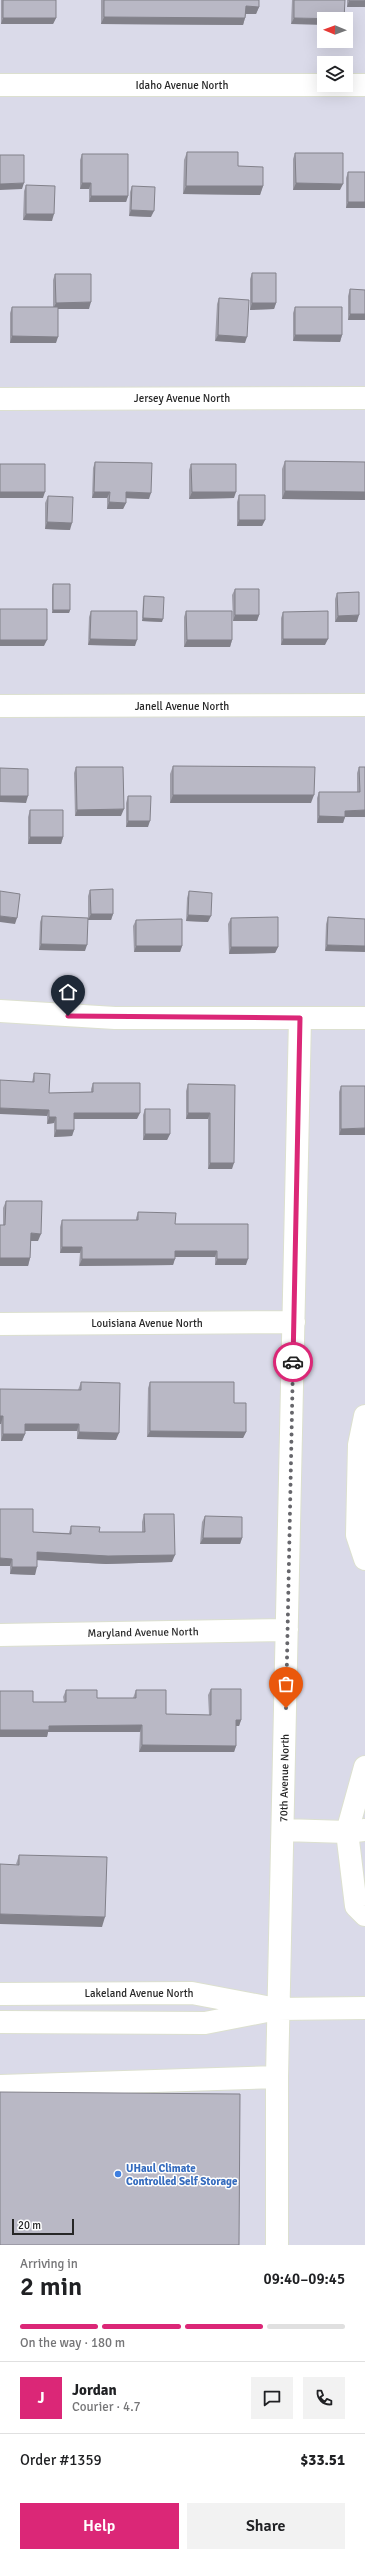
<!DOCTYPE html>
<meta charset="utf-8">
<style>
body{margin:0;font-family:Signika,sans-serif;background:#f2f2f2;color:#202124;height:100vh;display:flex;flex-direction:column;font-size:15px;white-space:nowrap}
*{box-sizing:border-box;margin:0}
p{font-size:13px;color:#757577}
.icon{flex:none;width:22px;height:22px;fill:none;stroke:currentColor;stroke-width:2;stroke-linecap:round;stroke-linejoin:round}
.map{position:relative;height:2245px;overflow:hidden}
.drawer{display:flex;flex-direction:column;background:#fff;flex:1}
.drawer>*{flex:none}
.needle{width:26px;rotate:271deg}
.tools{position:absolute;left:317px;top:12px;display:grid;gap:8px}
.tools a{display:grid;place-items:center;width:36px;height:36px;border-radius:0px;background:#fff;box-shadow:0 4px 16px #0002;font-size:20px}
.scale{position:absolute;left:12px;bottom:10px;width:62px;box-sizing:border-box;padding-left:4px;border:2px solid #272727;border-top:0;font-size:11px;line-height:14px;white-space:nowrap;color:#272727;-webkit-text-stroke:3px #fff;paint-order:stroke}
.pin{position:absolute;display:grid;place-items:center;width:34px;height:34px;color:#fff;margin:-41px -17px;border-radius:50% 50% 50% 0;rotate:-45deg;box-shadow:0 0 4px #0007}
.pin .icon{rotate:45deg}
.courier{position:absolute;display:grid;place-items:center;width:40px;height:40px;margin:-20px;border:3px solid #db2777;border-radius:50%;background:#fff;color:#222;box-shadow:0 1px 5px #0007}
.head em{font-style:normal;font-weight:600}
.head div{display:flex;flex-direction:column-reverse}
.head{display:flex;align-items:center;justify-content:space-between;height:68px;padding:0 20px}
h1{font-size:26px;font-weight:600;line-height:30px}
.bar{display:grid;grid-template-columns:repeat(4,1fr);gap:6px 4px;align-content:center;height:48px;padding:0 20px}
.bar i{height:5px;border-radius:3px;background:#e0e0e0}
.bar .current{background:#db2777}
.bar p{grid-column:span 4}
.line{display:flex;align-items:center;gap:10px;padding:0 20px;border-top:1px solid #e0e0e0}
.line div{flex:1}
.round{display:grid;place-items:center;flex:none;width:42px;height:42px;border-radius:0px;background:#f2f2f2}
.action{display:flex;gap:8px;margin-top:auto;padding:8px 20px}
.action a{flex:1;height:46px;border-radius:0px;background:#db2777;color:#fff;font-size:16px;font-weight:600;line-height:46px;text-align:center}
.action a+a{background:#f2f2f2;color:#202124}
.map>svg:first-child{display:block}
</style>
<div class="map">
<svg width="365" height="2245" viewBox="0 0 365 2245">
<rect width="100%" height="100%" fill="#dadae9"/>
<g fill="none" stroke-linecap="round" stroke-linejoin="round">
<defs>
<path id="minor" d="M0 85H365
M0 399 365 398
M0 706 365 705
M0 1011 115 1018H365
M0 1324 294 1322
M365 1416 359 1445 357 1535 365 1559
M0 1635 287 1630
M365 1767 347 1832 356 1906 365 1915
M283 1830 347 1832 365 1830
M0 1994 192 1993 266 2007
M0 2022 205 2023 277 2009 365 2008
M277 2077 300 1018
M0 2086 277 2077V2245"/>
</defs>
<use href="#minor" stroke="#dce0cf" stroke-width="24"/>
<use href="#minor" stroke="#fff" stroke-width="22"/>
</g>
<path fill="#9f9ea9" d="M1 0H56V18L53 24H1Z
M101 0H259V7L256 14H246L243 25 101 24Z
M292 0H345L291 24Z
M347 0H365V7H347Z
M187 152 238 166 263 186 260 195 183 194 184 160Z
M295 153 340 190H293V159Z
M82 154 128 196 126 202H89V189H80V160Z
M348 172H365V208H346V178Z
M26 185 52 221 23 220 24 191Z
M132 186 151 217 129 216 130 192Z
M252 273 276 303 274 309 250 310V279Z
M55 274 89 309H58L56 343H10V313L12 307H53V280Z
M350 289 365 290V320H348V296Z
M219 298 245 343 215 341 217 304Z
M295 307 342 335 340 342 293 341V313Z
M285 461 365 462V500L282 499V469Z
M95 462 149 499 126 498V503L123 509H107V498H92L93 468Z
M191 464 234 498 189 499V470Z
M239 495 265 520 262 526H237V502Z
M48 496 70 530 45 529V503Z
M53 584 70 610 69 613H52V588Z
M235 589 259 615 257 621H233L232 595Z
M337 593 357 622H335V599Z
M144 596 162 622 142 621 143 600Z
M91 611 135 646 88 645 89 617Z
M186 611 232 640 230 647H184V617Z
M283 612 325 645H281V618Z
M173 766 311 803H170V774Z
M76 767 121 816H75L74 773Z
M359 767H365V817H345L343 823H317V798L319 792H357V773Z
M128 796 148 827H126V803Z
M30 810 63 837 61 844H28V817Z
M90 890 113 914 111 920H88V896Z
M189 891 208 922 186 921 187 898Z
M42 916 85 951 39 950 40 922Z
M328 917 365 919 325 951 326 924Z
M231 918 278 947 275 953 229 954 228 924Z
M136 920 182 946 180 952H134L133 926Z
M34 1073 49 1093 91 1092V1089L93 1083 137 1119H74V1130L72 1136 54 1137V1123L47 1124V1116L32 1082Z
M188 1084 235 1085 232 1169H208V1119H186V1091Z
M341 1086H365L339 1135V1092Z
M145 1109 170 1134 167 1140H143V1115Z
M6 1201 38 1241H31L30 1258 28 1266 3 1225V1208Z
M138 1212 175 1224 246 1265H215V1257H175L173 1265 79 1266 80 1253H60V1227L62 1220H136V1218Z
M81 1382 116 1440 77 1439V1431H25V1434L22 1441H1L0 1389 78 1390Z
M150 1382 234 1403 246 1432 243 1438 147 1437 148 1388Z
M144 1514 172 1562 106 1564 37 1560 35 1575 10 1574V1566H0L33 1532 69 1533 71 1526 99 1532H142V1522Z
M205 1516 242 1538 240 1544H200L202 1522Z
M211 1689 241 1720 239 1726H236V1746L234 1752H139L140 1732H48L47 1737 33 1702H64L63 1697 66 1690 97 1698H133L136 1690 166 1714 209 1715 208 1695Z
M19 1855 102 1927 16 1864Z"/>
<path fill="#82818a" d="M349 1H365V7H347Z
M246 6 259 7 256 14H243Z
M104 17 245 18 243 25 101 24Z
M3 18H56L53 24H1Z
M294 18 341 19H324V25L291 24Z
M24 183 22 189 0 190V184Z
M82 183H91L89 189H80Z
M296 183 343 184 340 190H293Z
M186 186H263L260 195 183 194Z
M91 196H128L126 202H89Z
M348 202H365V208H346Z
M131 210 154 211 151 217 129 216Z
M26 214H54L52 221 23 220Z
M91 302 89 309H53L56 303Z
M252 303H276L274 309 250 310Z
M350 314H365V320H348Z
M218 335 247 337 245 343 215 341Z
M295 335H342L340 342 293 341Z
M12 336 58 337 56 343H10Z
M285 491 365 492V500L282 499Z
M0 492H45L43 498H0Z
M94 492H110L107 498H92Z
M126 492 151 493 149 499 124 498Z
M192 492H236L234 498 189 499Z
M109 502 126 503 123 509H107Z
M239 520H265L262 526H237Z
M47 522 72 523 70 530 45 529Z
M53 610H70L69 613H52Z
M235 615H259L257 621H233Z
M359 615 357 622H335L338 616Z
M143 618 163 619 162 622 142 621Z
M90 639 137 640 135 646 88 645Z
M283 639H328L325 645H281Z
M0 640H47L44 646H0Z
M187 640H232L230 647H184Z
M173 795H314L311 803H170Z
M0 796H28L26 803 0 802Z
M124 809 121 816H75L77 810Z
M365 810V817H345L343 823H317L319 816 345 811Z
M128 821H150L148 827H126Z
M30 837H63L61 844H28Z
M91 914H113L111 920H88Z
M188 915 211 916 208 922 186 921Z
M0 916 17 918 15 924 0 922Z
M41 944 87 945 85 951 39 950Z
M327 945 365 946V952L325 951Z
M136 946H182L180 952H134Z
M231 947H278L275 953 229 954Z
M0 1108 49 1110 47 1116 0 1114Z
M74 1113H140L137 1119H72Z
M188 1113H210L208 1119H186Z
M49 1117H56L54 1123 47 1124Z
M365 1128V1135H339L341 1129Z
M56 1130H74L72 1136 54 1137Z
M145 1134H170L167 1140H143Z
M210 1163H234L232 1169H208Z
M31 1233 41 1234 38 1241H28Z
M62 1247H82L80 1253H60Z
M175 1251H217L215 1257H173Z
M0 1258H30L28 1266H0Z
M82 1259H175L173 1265 79 1266Z
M217 1259H248L246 1265H215Z
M0 1416H3L1 1424H0Z
M25 1424H79L77 1431H22Z
M150 1431 246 1432 243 1438 147 1437Z
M79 1432 119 1433 116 1440 77 1439Z
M3 1434H25L22 1441H1Z
M203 1538H242L240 1544H200Z
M37 1552 175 1555 172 1562 106 1564 35 1560Z
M0 1558 12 1559 10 1566H0Z
M12 1567H37L35 1575 10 1574Z
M236 1720H241L239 1726H234Z
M142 1725 140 1732H48L47 1737H0V1730L49 1726Z
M142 1745 236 1746 234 1752H139Z
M0 1914 105 1917 102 1927 0 1924Z"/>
<path fill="#b9b8c5" stroke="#82818a" d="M3 0H56V18H3Z
M104 0H259V7L246 6 245 18 104 17Z
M294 0H345L344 19 294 18Z
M349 0H365V1H349Z
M187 152H238V166L263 167V186H186Z
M295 153H343V184L296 183Z
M82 154H128V196H91V183H82Z
M0 155H24V183L0 184Z
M348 172H365V202H348Z
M26 185 55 186 54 214H26Z
M132 186 155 187 154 211 131 210Z
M252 273H276V303H252Z
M55 274H91V302L56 303Z
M350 289 365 290V314H350Z
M219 298 249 300 247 337 218 335Z
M12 307H58V337L12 336Z
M295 307H342V335H295Z
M285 461 365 462V492L285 491Z
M95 462 152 463 151 493 126 492V503L109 502 110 492H94Z
M0 464H45V492H0Z
M191 464H236V492H192Z
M239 495H265V520H239Z
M48 496 73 497 72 523 47 522Z
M53 584H70V610H53Z
M235 589H259V615H235Z
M359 592V615L338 616 337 593Z
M144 596 164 597 163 619 143 618Z
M0 609H47V640H0Z
M91 611H137V640L90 639Z
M186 611H232V640H187Z
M328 611V639H283V612Z
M173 766 315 767 314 795H173Z
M76 767H123L124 809 77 810Z
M359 767H365V810L345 811V817L319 816V792H360Z
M0 768 28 769V796H0Z
M128 796H151L150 821H128Z
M30 810H63V837H30Z
M113 889V914H91L90 890Z
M0 891 20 894 17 918 0 916Z
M189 891 212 893 211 916 188 915Z
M42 916 88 918 87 945 41 944Z
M278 917V947H231V918Z
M328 917 365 919V946L327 945Z
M182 919V946H136V920Z
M34 1073 50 1074 49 1093 93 1092V1083H140V1113H74V1130H56V1117H49V1110L0 1108V1080L34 1082Z
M188 1084 235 1085 234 1163H210V1113H188Z
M341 1086H365V1128L341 1129Z
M145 1109H170V1134H145Z
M6 1201H42L41 1234 31 1233 30 1258H0V1225H5Z
M138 1212 176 1213 175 1224H248V1259H217V1251H175V1259H82V1247H62V1220H138Z
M81 1382 120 1383 119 1433 79 1432V1424H25V1434H3V1416H0V1389L81 1390Z
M150 1382H234V1403H246V1432L150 1431Z
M0 1509H33V1532L71 1534V1526L100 1527 99 1532H145L144 1514H174L175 1555 108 1556 37 1552V1567H12V1559L0 1558Z
M205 1516 242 1517V1538H203Z
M211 1689H241V1720H236V1746L142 1745V1725L49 1726V1730H0V1691H33V1702H66V1690H97V1698H136V1690H166V1714L211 1715Z
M19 1855 107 1857 105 1917 0 1914V1864L19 1865Z
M0 2092 240 2094 239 2245H0Z"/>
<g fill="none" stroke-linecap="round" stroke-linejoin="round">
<path stroke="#66666b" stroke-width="4" stroke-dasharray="0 7.2" d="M286 1708 293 1362"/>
<path stroke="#db2777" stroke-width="5" d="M68 1016 300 1018 293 1362"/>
</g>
<circle fill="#3f7fe0" stroke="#fff" stroke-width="1.5" cx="118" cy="2174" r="4"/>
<g text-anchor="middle" stroke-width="3" stroke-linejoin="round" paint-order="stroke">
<g font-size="11" fill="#272727" stroke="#fff">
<text x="182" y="89">Idaho Avenue North</text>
<text x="182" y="402">Jersey Avenue North</text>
<text x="182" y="710">Janell Avenue North</text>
<text x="147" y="1327">Louisiana Avenue North</text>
<text transform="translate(143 1632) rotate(-1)" y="4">Maryland Avenue North</text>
<text transform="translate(284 1778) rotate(-89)" y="4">70th Avenue North</text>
<text x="139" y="1997">Lakeland Avenue North</text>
</g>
<g font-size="11" font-weight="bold" fill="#366cbe" stroke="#fff" text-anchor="start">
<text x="126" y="2172">UHaul Climate<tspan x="126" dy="13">Controlled Self Storage</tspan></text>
</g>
</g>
</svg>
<div class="tools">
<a><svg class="needle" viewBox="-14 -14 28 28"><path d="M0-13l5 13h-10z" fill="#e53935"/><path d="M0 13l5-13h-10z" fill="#757577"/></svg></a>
<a><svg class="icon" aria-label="layers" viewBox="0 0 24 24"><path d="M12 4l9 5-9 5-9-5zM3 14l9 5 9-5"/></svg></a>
</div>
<div class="scale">20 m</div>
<div class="pin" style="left:286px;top:1708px;background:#ea580c"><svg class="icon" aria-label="bag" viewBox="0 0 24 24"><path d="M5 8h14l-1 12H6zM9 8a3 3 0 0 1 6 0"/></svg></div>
<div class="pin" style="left:68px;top:1016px;background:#1f2937"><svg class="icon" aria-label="home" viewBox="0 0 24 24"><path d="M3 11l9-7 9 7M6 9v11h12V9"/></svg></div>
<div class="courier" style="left:293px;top:1362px"><svg class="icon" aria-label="car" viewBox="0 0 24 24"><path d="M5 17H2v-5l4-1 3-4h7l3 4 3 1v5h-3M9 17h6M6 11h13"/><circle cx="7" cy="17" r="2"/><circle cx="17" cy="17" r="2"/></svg></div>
</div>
<section class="drawer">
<div class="head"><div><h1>2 min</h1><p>Arriving in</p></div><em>09:40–09:45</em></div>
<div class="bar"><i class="current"></i><i class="current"></i><i class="current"></i><i></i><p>On the way · 180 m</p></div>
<div class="line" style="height:72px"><b class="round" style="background:#db2777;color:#fff">J</b><div><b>Jordan</b><p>Courier · 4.7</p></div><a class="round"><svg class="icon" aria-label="chat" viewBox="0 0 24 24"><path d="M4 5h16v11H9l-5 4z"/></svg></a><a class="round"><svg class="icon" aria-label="phone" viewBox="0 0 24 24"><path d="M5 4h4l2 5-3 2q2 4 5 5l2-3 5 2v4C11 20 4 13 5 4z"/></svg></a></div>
<div class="line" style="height:52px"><div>Order #1359</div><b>$33.51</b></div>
<div class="action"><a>Help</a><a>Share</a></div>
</section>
